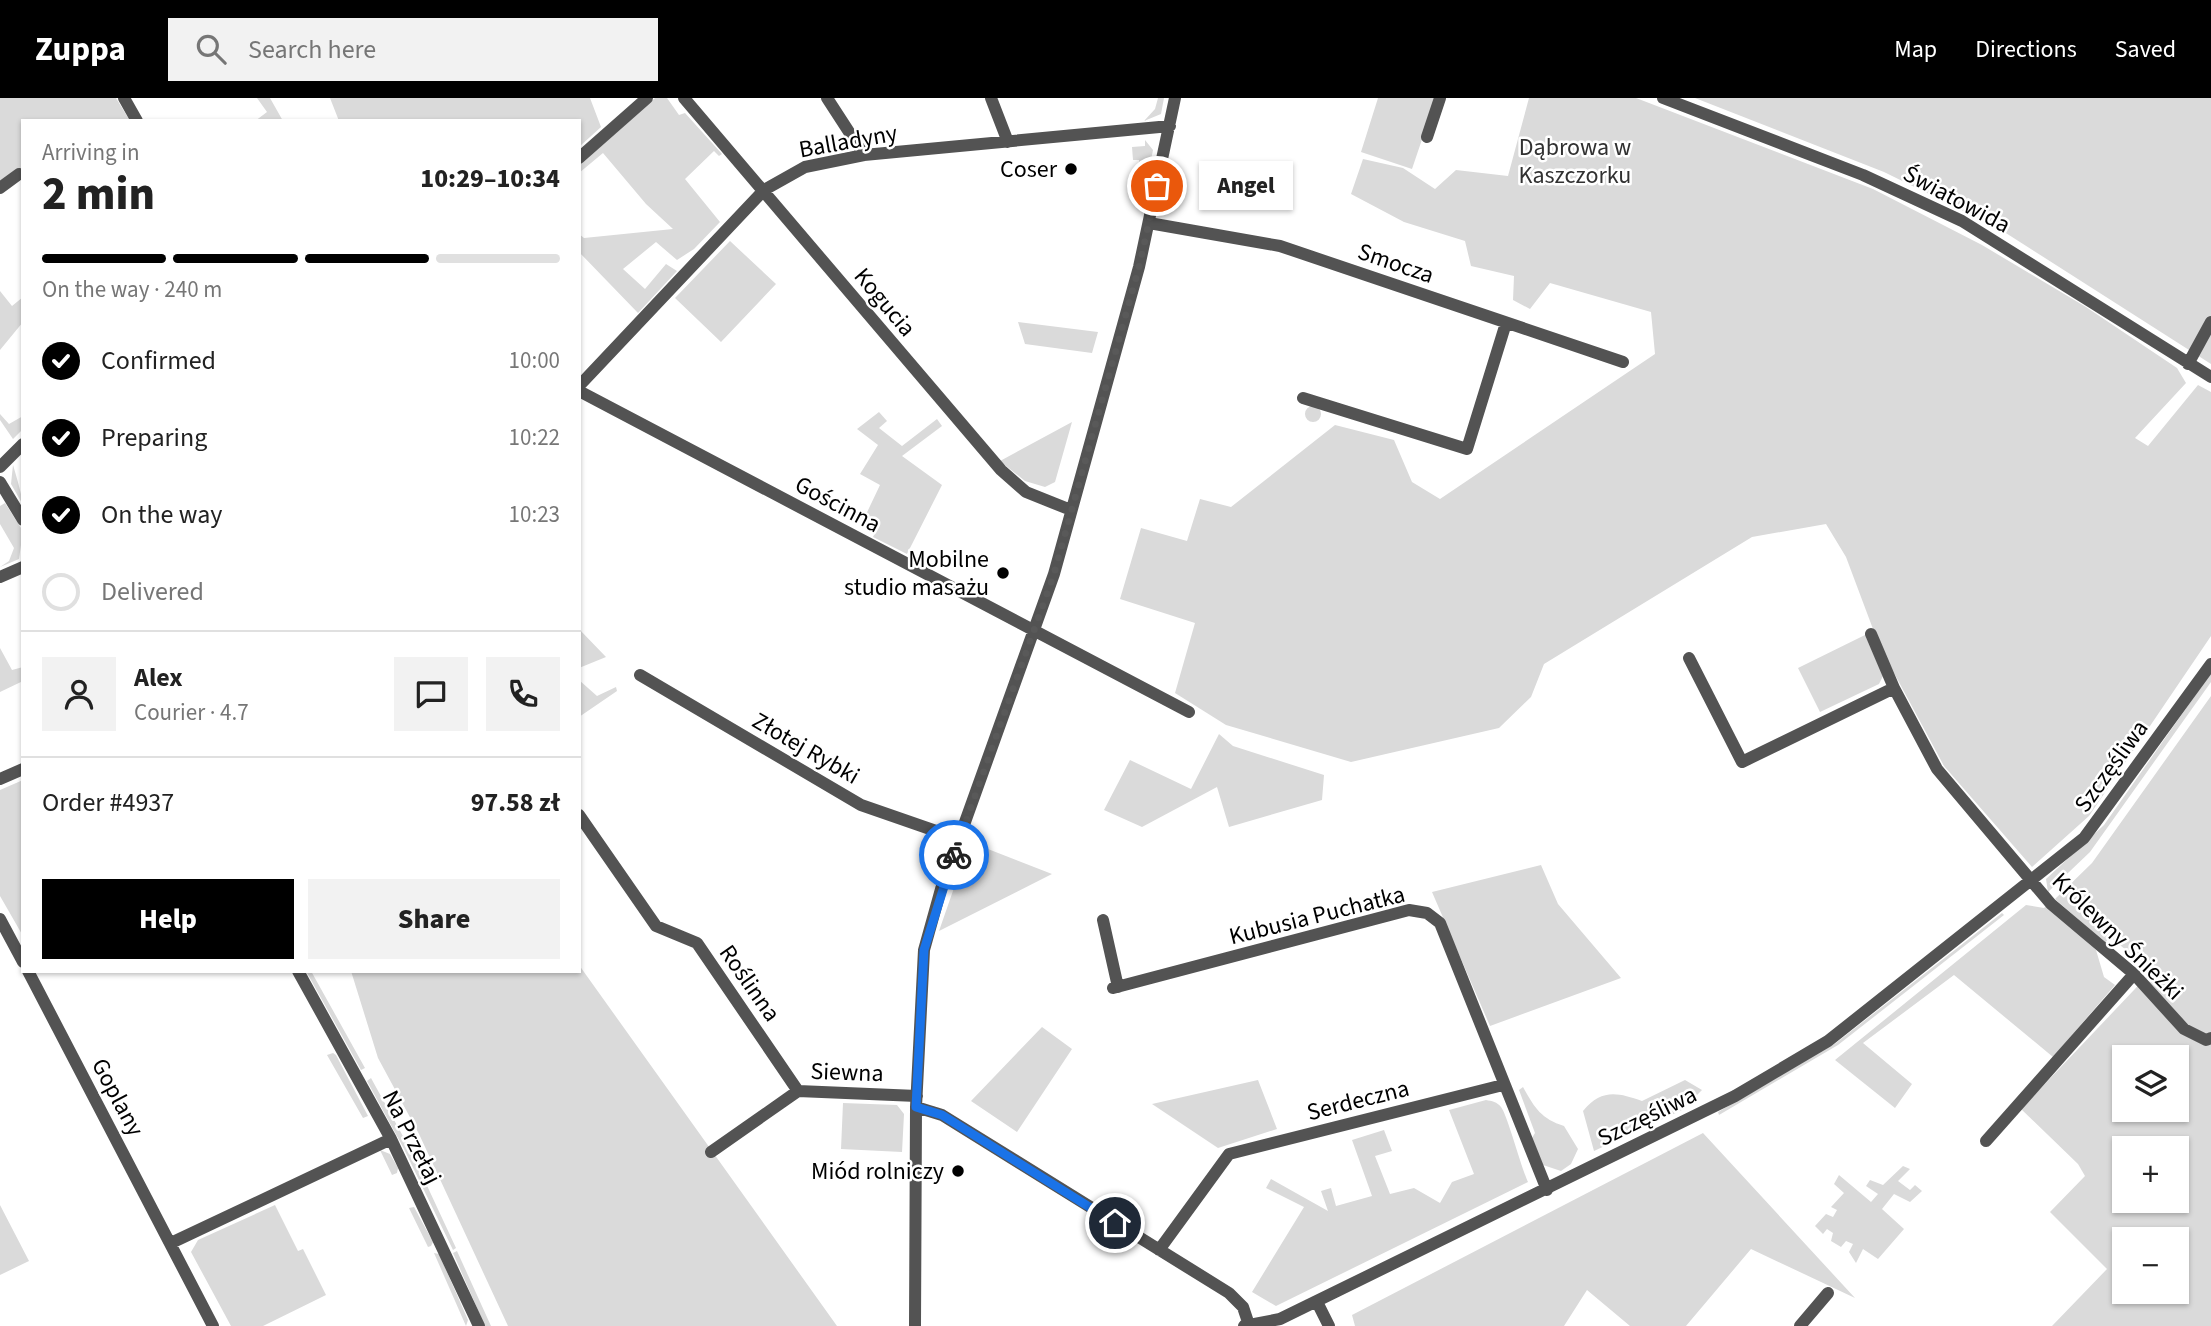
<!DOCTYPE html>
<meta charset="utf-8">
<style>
body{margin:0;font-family:"Source Sans 3",sans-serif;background:#f2f2f2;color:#222;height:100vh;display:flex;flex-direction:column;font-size:26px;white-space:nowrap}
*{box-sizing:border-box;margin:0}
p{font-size:23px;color:#767676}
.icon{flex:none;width:38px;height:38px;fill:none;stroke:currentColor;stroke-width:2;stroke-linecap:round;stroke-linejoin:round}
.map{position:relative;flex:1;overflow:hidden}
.details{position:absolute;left:21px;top:21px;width:560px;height:854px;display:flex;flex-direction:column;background:#fff;border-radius:0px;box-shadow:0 2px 5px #0004}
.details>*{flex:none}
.controls{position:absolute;left:2112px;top:947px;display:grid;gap:14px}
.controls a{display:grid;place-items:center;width:77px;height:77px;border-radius:0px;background:#fff;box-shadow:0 2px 5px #0004;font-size:35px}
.pin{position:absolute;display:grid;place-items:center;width:60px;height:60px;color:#fff;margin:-30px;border:4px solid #fff;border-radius:50%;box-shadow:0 2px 7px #0007}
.courier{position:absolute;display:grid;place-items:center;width:70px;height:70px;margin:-35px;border:5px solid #1a73e8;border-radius:50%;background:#fff;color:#222;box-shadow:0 2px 9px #0007}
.bubble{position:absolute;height:49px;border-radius:0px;background:#fff;box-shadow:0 2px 5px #0004;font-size:23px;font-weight:800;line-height:49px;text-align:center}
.overview em{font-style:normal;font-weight:800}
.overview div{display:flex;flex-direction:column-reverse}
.overview{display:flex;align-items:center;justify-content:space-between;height:119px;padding:0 21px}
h1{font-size:46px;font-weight:800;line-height:52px}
.bar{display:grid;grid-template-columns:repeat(4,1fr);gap:10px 7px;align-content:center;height:84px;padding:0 21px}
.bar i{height:9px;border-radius:5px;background:#e0e0e0}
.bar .active{background:#000}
.bar p{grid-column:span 4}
.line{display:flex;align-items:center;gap:18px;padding:0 21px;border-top:2px solid #e0e0e0}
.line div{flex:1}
.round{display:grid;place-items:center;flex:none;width:74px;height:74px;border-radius:0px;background:#f2f2f2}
ol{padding:0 21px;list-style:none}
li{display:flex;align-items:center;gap:21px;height:77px}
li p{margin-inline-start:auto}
li .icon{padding:7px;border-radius:50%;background:#000;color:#fff;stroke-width:4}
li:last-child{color:#767676}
li i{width:38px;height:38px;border:4px solid #e0e0e0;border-radius:50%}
.primary-button{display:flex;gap:14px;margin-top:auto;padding:14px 21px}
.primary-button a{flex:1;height:80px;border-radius:0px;background:#000;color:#fff;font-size:28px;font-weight:800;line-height:80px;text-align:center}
.primary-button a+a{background:#f2f2f2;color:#222}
header{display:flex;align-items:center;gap:42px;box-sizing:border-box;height:98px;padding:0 35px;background:#000;color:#fff}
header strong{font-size:33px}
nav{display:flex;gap:38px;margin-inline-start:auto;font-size:24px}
.search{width:490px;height:63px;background:#f2f2f2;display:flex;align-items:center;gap:18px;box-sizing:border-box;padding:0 24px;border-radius:0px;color:#767676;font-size:26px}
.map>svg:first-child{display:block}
</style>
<header>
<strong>Zuppa</strong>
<div class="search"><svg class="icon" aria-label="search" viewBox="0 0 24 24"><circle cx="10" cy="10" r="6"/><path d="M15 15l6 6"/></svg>Search here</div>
<nav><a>Map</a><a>Directions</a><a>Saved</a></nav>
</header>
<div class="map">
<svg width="2211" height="1228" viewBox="0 0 2211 1228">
<rect width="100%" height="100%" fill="#fff"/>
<path fill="#dadada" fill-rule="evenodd" d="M0 0H116L130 23H23V80L0 87Z
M257 0H270L283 23H255L267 14Z
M330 0H590L601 29 579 49V23H339Z
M655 0H667L679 17 685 15 722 56 719 58 714 53 685 81 720 124 694 151 677 162 656 144 623 171 645 191 666 166 677 173 638 215 579 154V136L584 140 673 131 646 106 603 55 579 75V68Z
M1158 0H1164L1161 16 1144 23 1155 11Z
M1378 0H1436L1412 71 1361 54Z
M1529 0H1636L1873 91 1982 147 2086 209 2177 270 2186 285 2135 340 2148 348 2198 287 2211 294V538L2089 718 2032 769 1944 668 1879 547 1846 459 1826 426 1752 439 1544 566 1531 599 1499 630 1351 664 1226 627 1175 595 1195 525 1120 501 1141 430 1187 443 1200 401 1231 409 1335 327 1394 342 1412 384 1440 401 1655 256 1651 214 1550 185 1530 211 1513 202 1514 178 1471 168 1465 143 1404 124 1351 96 1363 61 1403 70 1435 91 1456 72 1508 78Z
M1695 0H2211V266L1998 130 1884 74Z
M1145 42 1153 52 1147 82 1140 83 1139 62H1133L1132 49 1145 48Z
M730 143 776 186 721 244 675 200Z
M0 193 12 208 23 199V224L0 252Z
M1018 224 1098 234 1092 255 1025 246Z
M1305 316a8 8 0 1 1 16 0a8 8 0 1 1-16 0Z
M879 314 887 323 879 330 902 348 937 321 942 328 902 358 942 387 907 456 873 439 875 435 861 427 880 387 860 376 878 347 857 331Z
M0 316 9 326 23 318V331L13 341 0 322Z
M1072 324 1055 384 1045 389 1025 383 1000 363Z
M13 367C15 373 23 401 23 407L11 386Z
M5 405 23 433 19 461 0 469 9 463 14 450 0 426V408Z
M579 531 606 559 579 570Z
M1865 537 1883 578 1879 586 1820 614 1798 570Z
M0 550 12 572 23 569V583L0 594Z
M2211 575V584L2090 754 2048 794 2046 781 2104 727Z
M579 582 597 598 616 589 617 593 579 619Z
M2211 598V1228H2052L2107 1171 2050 1114 2085 1078 2078 1066 2021 1011 2152 873 2110 839 2105 845 2055 801 2092 765ZM2124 959H2177V1012H2124ZM2124 1050H2177V1102H2124ZM2124 1141H2177V1194H2124Z
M1219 636 1233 648 1324 677 1322 702 1229 729 1217 689 1142 729 1104 712 1130 662 1191 691Z
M23 682V838L0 798V692Z
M970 744 1052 776 939 833Z
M1541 767 1558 806 1621 880 1490 928 1432 794Z
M2026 807 2044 810 2047 807 2096 852 2104 879 2115 887 2053 959 1954 877 1863 945 1912 986 1895 1010 1835 962Z
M2002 815 2004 817 1838 947 1719 1017 1718 1014 1836 945Z
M579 867 837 1228H508L419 1036 378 960 351 873H579Z
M306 873H311L365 970 361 972Z
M1042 929 1072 951 1017 1034 971 1003Z
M333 955 336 957 368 1018 363 1020 327 957Z
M371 980 410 1051 456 1150 453 1152 404 1051 367 983Z
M1258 982 1277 1031 1218 1050 1152 1006Z
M1685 982 1702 992 1682 1012 1594 1053 1583 1013C1601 991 1617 994 1642 1003Z
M1523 989C1534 1009 1541 1021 1564 1028L1578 1051 1571 1066 1561 1073 1543 1067 1532 1040 1535 1035 1519 992Z
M1486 1002C1492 1003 1497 1004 1501 1009 1507 1016 1521 1069 1528 1084L1276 1208 1252 1194 1304 1109 1266 1090 1271 1081 1328 1113 1321 1093 1331 1090 1336 1108 1372 1098 1352 1042 1384 1032 1392 1053 1375 1058 1390 1096 1414 1090 1440 1105 1452 1084 1474 1076 1449 1012Z
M843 1005 897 1007 904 1016 902 1054 841 1051Z
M1703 1035 1855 1200 1751 1151 1686 1228H1630L1587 1192 1564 1228H1355L1352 1217Z
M380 1052 390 1056 398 1070 397 1075 392 1077Z
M1903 1068 1910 1071 1898 1083 1910 1092 1915 1087 1922 1093 1910 1104 1894 1096 1882 1111 1904 1131 1878 1161 1863 1151 1856 1165 1849 1154 1853 1146 1846 1143 1841 1149 1831 1143 1833 1135 1827 1131 1823 1136 1815 1128 1826 1116 1833 1119 1837 1112 1831 1109 1844 1095 1834 1086 1839 1077 1871 1104 1878 1096 1866 1088 1870 1082 1883 1087Z
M0 1107 29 1163 0 1177Z
M275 1107 298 1153 303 1151 326 1197 263 1228H231L191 1154 198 1142Z
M414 1109 433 1144 431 1148 428 1149 409 1110Z
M457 1153 491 1228H485L453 1155Z
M434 1155 439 1156 468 1222 466 1228Z"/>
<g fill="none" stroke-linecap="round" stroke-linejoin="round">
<path stroke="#535353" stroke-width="12" d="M124 0 137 23
M684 0 1001 372 1026 394 1071 412
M827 0 864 57
M991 0 1008 44
M1663 0 1863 77 1962 123 2211 279
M1427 39 1440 0
M579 60 647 0
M0 90 19 76
M1149 125 1280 148 1623 264
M2188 266 2211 224
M579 288 764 92 805 69 864 57 1170 28
M579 293 1189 614
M1303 300 1467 351 1506 225
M0 369 23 346
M0 384 23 422
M0 479 23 469
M1871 536 1894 590
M1689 560 1742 664 1894 590 1937 671 2051 806 2134 876 2184 931 2206 942 2211 940
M640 577 861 707 959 741
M0 681 23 671
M579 717 656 828 697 845 798 993
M0 821 23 864
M1103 822 1118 889
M28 873 213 1228
M298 873 391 1041 479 1228
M1113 890 1409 812 1427 815 1440 825 1547 1092
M916 1009 942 1017 1229 1195 1243 1209 1249 1227
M1986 1043 2134 876
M711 1054 798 993 917 998
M171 1145 391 1041
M1159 1152 1229 1056 1503 987
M1317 1204 1329 1228
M915 1228 916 1009 924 852 941 791 1054 476 1139 169 1175 0
M1244 1228 1280 1221 1735 998 1828 943 2084 740 2211 566
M1800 1228 1828 1195"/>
</g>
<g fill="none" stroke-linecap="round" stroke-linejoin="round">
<path stroke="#595959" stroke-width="7" stroke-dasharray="0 12.6" d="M954 757 1054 476 1139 169 1157 88"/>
<path stroke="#1a73e8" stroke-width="9" d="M954 757 924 852 916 1009 942 1017 1115 1125"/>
</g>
<g fill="#000" stroke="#fff" stroke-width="2.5">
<circle cx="1071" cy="71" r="7"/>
<circle cx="1003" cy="475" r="7"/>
<circle cx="958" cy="1073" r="7"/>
</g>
<g text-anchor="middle" stroke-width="5" stroke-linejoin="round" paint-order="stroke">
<g font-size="24" fill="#000" stroke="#fff">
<text transform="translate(848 43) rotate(-10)" y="8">Balladyny</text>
<text transform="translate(1957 101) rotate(28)" y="8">Światowida</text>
<text transform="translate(1396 165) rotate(19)" y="8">Smocza</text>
<text transform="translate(885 204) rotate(50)" y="8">Kogucia</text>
<text transform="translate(838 406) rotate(28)" y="8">Gościnna</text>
<text transform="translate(806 650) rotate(30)" y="8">Złotej Rybki</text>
<text transform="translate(2111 668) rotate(-54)" y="8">Szczęśliwa</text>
<text transform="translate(1317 817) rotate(-14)" y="8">Kubusia Puchatka</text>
<text transform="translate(2118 838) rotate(44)" y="8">Królewny Śnieżki</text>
<text transform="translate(750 885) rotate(55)" y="8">Roślinna</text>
<text transform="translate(847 974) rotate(2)" y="8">Siewna</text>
<text transform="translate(118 999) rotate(62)" y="8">Goplany</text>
<text transform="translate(1358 1002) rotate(-14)" y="8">Serdeczna</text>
<text transform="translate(1647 1018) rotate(-26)" y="8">Szczęśliwa</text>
<text transform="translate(412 1039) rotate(63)" y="8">Na Przełaj</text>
</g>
<g font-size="24" fill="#313131" stroke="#fff">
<text x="1575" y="57">Dąbrowa w<tspan x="1575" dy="28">Kaszczorku</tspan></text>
</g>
<g font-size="24" fill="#000" stroke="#fff" text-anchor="end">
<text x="1057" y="79">Coser</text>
<text x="989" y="469">Mobilne<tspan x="989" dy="28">studio masażu</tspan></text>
<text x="944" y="1081">Miód rolniczy</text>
</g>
</g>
</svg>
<div class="controls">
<a><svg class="icon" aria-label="layers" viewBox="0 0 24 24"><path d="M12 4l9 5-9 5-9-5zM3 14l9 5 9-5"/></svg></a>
<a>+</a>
<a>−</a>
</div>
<div class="pin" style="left:1157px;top:88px;background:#ea580c"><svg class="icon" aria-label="bag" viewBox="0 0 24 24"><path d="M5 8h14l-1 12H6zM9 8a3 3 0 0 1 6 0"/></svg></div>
<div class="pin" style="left:1115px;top:1125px;background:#1f2937"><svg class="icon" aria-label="home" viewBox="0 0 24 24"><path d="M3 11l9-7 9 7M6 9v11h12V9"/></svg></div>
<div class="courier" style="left:954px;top:757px"><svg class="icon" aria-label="bike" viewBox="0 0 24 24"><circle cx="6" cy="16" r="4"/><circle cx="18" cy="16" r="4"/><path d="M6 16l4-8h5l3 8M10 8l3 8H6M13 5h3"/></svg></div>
<div class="bubble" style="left:1199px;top:63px;width:94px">Angel</div>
<section class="details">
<div class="overview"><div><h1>2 min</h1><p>Arriving in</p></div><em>10:29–10:34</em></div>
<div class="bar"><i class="active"></i><i class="active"></i><i class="active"></i><i></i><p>On the way · 240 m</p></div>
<ol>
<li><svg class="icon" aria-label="check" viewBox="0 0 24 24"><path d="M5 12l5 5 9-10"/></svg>Confirmed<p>10:00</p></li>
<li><svg class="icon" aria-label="check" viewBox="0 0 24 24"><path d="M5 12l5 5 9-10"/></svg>Preparing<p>10:22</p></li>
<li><svg class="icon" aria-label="check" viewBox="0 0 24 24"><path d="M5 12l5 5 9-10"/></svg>On the way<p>10:23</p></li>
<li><i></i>Delivered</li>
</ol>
<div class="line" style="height:126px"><a class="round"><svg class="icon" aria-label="person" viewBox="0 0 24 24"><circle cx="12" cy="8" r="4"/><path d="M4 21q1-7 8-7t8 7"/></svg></a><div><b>Alex</b><p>Courier · 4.7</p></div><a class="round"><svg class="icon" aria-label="chat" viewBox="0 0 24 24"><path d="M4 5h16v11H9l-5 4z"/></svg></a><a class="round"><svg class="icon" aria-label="phone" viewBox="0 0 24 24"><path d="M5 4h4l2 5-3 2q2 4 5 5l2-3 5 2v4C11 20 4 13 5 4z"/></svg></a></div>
<div class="line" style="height:91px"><div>Order #4937</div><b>97.58 zł</b></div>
<div class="primary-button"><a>Help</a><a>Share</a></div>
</section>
</div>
